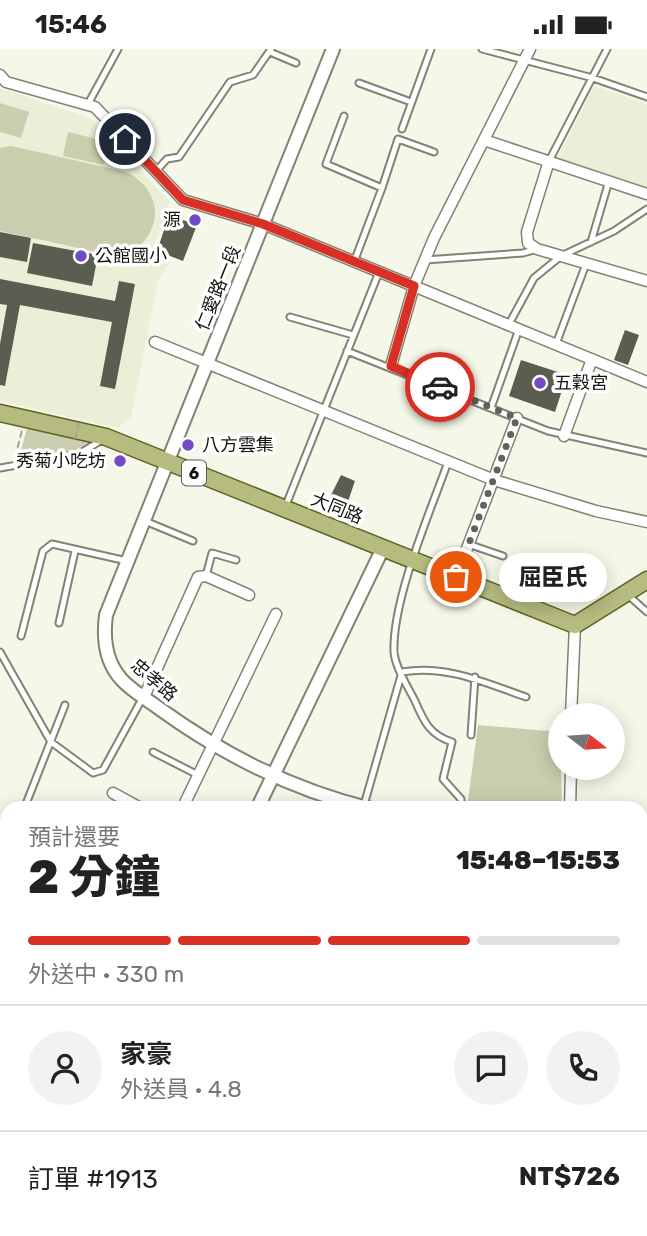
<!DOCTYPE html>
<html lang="zh-TW">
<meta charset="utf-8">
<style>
body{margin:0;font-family:Rubik,"Noto Sans TC",sans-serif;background:#f2f2f2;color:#222;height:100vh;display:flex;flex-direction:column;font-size:26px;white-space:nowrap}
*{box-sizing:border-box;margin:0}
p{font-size:23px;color:#767676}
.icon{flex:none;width:38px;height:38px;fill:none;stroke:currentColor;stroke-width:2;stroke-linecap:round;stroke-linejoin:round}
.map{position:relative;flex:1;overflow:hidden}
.drawer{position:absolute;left:0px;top:752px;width:648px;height:436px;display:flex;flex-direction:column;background:#fff;border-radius:21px 21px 0 0;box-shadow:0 4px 18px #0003}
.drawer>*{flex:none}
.needle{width:46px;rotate:107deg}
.controls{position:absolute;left:548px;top:654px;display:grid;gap:14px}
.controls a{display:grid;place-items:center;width:77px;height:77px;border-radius:50%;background:#fff;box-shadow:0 4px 18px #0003;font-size:35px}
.pin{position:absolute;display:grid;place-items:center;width:60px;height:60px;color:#fff;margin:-30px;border:4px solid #fff;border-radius:50%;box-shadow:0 2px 7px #0007}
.courier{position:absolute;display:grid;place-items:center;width:70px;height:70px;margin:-35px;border:5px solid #d93025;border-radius:50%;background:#fff;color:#222;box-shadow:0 2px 9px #0007}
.bubble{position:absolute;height:49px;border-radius:24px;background:#fff;box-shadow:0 4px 18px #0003;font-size:23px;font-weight:800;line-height:49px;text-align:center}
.overview em{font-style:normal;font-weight:800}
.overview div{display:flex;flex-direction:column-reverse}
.overview{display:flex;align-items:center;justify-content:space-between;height:119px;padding:0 28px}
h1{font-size:46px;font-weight:800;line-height:52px}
.bar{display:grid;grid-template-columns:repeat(4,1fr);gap:10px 7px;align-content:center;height:84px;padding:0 28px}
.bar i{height:9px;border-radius:5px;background:#e0e0e0}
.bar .on{background:#d93025}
.bar p{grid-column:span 4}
.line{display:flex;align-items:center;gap:18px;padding:0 28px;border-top:2px solid #e0e0e0}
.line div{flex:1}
.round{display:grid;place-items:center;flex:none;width:74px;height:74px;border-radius:37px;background:#f2f2f2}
.status{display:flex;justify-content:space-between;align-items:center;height:49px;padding:0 35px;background:#fff;direction:ltr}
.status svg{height:19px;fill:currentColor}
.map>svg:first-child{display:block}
</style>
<div class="status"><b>15:46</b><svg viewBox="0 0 49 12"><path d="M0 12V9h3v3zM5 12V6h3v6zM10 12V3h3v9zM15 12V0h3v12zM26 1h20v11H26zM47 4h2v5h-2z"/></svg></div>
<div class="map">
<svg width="647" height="1187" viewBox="0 0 647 1187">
<rect width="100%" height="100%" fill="#f5f7e8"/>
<path fill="#ebefd8" d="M594 37 647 55V139L557 110Z
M0 39 92 70 170 153 153 200 171 212 158 231 131 368 118 379 0 352Z"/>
<path fill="#caceae" d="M0 54 29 63 21 89 0 83Z
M68 83 109 93 104 116 63 107Z
M11 97 127 123C160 141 165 176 136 200L150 204 148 214 0 182V99Z
M28 376 91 393 76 401 18 412Z
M478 676 560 683 562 759H467Z"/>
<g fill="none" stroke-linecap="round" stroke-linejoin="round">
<path stroke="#999f73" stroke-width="10" d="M0 781 7 792
M640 1092 647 1091"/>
</g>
<path fill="#5b5d50" d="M169 166 197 176 183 212 157 202Z
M0 183 31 189 27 213 0 208Z
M33 194 98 206 92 237 27 224Z
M0 230 115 252 119 232 135 235 115 340 100 337 112 273 20 256 5 337 0 336V295L7 256 0 255Z
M625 281 639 286 628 316 614 311Z
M521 311 567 326 555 363 509 347Z
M341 426 355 432 345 461 327 454Z"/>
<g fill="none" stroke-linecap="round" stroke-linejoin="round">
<defs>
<path id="service" d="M482 0 593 29 647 48
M270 3 296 14
M359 34 411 53
M88 55 118 0
M344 67 326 115 382 139 398 90 434 103
M402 80 431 0
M549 112 607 0
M156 122 167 110 179 108 230 33 253 26 271 0
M591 193 609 132
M425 211 523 204 537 200
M354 213 382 139
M290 268 353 286
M509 275 534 229 561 207 614 182 647 160
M556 295 586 215
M347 302 548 382 647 404
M491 359 519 280
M448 413C430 463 392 551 394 603 395 618 408 638 415 652 424 673 430 686 452 693L443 730 461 750V760
M0 419 79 405 100 392
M286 456 379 223
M145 472 193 492
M468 495 503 507
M206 527 212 504 236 511
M628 546 647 563
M59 574 75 502
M21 587 43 502 52 495 127 512
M0 603 51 693 93 724 103 721 142 650
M471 686 475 628
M153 703 198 726
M364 756 402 623C445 615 486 634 526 648
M24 760 65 656
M0 804 7 793
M0 807 7 816
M640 874 647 871
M640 1006H647
M640 1067 647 1080
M640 1110 647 1107
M640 1138 647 1136
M0 1152 7 1159
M31 1181 37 1187
M97 1181 101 1187"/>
<path id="minor" d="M0 26 6 33 95 58 183 151 263 175 647 333
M484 91 647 145
M549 112 527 183 528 194 537 200 647 232
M155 293 494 431 596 462 647 473
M391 317 414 237 434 189 530 0
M564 387 592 310
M456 528 517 369
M144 648 198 528 206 527 249 546
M571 667 575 576
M113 744 142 760
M182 760 276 565
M570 760 571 719
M640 927 647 928"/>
<path id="tertiary" d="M333 0 106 566C103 589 105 613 122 631 132 642 148 651 160 660 225 707 293 741 371 760
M257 760 383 499
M640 777H647
M0 1125 7 1118"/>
<path id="secondary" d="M0 989 7 993
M370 1181 381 1187"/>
<path id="primary" d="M0 364 106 388 575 576 647 531"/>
</defs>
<use href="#service" stroke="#818375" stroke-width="9"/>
<use href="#minor" stroke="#818375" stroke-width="13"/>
<use href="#tertiary" stroke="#818375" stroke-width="16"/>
<use href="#secondary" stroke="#818375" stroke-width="18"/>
<use href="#primary" stroke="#5d6321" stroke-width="19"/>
<path stroke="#a2a498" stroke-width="2" stroke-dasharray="7 3.5" stroke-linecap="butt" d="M15 409 22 381"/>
<use href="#service" stroke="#fff" stroke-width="5"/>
<use href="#minor" stroke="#fff" stroke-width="10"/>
<use href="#tertiary" stroke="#fff" stroke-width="12"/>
<use href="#secondary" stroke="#fff" stroke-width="14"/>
<use href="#primary" stroke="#b6bb80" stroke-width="16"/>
<path stroke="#a2a498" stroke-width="2" stroke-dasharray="7 3.5" stroke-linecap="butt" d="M75 390 79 374"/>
</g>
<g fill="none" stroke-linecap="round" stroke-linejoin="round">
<path stroke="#61635a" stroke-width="7" stroke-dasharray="0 12.6" d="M440 338 517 369 456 528"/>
<path stroke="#d93025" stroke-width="9" d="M125 90 183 151 263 175 414 237 391 317 440 338"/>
</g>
<g fill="#724bc4" stroke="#fff" stroke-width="2.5">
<circle cx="195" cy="171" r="7"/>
<circle cx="81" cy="207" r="7"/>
<circle cx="540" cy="334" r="7"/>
<circle cx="188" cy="396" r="7"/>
<circle cx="120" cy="412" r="7"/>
</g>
<g text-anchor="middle" stroke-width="7" stroke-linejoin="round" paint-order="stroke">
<rect fill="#fff" stroke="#595a56" stroke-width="2" x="182" y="411.5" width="24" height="25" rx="5"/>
<g font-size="16" font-weight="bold" fill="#12130e">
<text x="194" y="430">6</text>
</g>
<g font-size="18" fill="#12130e" stroke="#fff" text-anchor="start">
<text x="181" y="177" text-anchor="end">源</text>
<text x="95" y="213">公館國小</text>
<text x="554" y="340">五穀宮</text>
<text x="202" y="402">八方雲集</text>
<text x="106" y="418" text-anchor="end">秀菊小吃坊</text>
</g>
<g font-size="18" fill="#12130e" stroke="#fff">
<text transform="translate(218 239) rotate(-68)" y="6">仁愛路一段</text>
<text transform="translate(337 459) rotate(22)" y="6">大同路</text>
<text transform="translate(154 631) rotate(40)" y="6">忠孝路</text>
</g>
</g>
</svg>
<div class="controls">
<a><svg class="needle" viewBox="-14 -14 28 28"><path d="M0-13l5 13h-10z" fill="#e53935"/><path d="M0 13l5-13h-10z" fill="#767676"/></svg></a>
</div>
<div class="pin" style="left:456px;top:528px;background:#ea580c"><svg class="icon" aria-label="bag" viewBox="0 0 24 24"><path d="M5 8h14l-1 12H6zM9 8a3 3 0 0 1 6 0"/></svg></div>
<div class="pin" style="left:125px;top:90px;background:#1f2937"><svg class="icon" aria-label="home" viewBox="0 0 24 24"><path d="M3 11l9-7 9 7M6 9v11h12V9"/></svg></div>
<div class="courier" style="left:440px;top:338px"><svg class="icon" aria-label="car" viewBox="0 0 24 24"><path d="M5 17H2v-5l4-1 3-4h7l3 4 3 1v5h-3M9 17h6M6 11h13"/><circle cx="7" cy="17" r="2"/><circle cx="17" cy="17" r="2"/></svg></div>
<div class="bubble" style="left:499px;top:504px;width:108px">屈臣氏</div>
<section class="drawer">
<div class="overview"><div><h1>2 分鐘</h1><p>預計還要</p></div><em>15:48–15:53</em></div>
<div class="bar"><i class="on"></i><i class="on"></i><i class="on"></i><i></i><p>外送中 · 330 m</p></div>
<div class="line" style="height:126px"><a class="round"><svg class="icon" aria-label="person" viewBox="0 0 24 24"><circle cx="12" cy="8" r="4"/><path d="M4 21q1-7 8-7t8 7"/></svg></a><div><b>家豪</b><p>外送員 · 4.8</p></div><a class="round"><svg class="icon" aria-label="chat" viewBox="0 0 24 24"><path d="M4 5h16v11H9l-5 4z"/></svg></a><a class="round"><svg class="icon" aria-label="phone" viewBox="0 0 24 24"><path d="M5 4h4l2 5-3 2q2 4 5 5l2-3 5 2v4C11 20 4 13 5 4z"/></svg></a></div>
<div class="line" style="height:91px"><div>訂單 #1913</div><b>NT$726</b></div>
</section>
</div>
